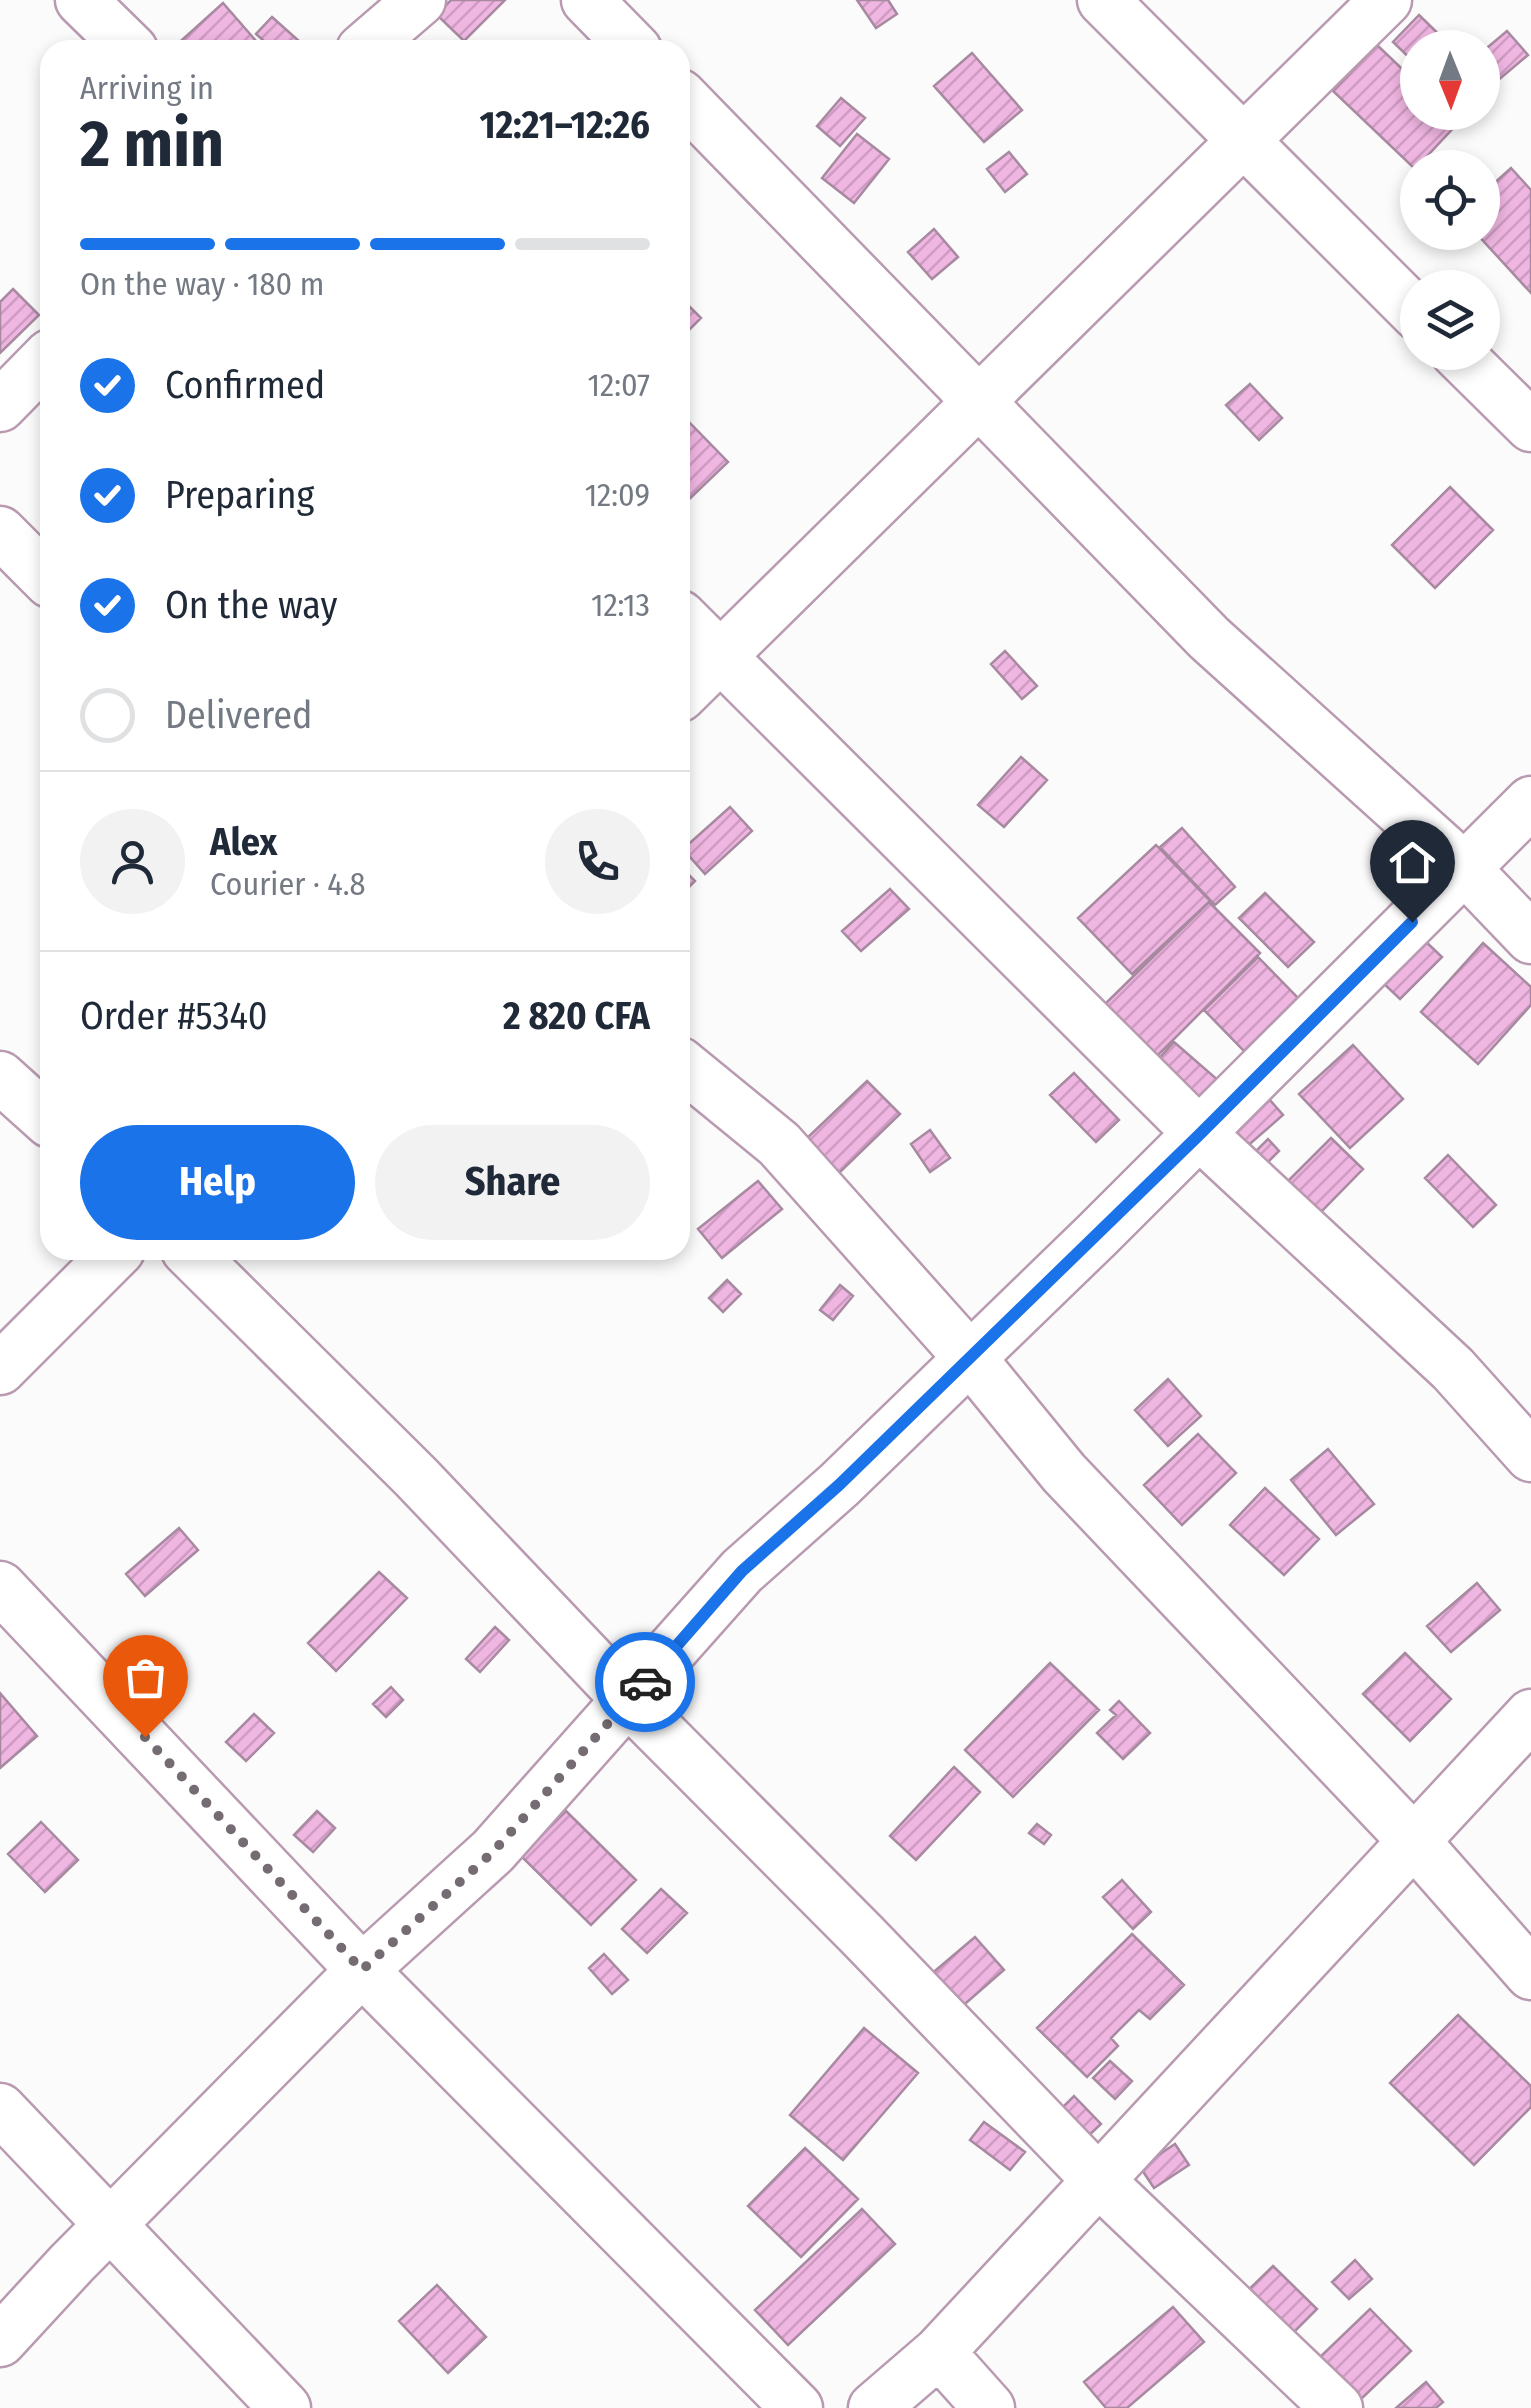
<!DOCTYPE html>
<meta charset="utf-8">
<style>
body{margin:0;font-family:"Fira Sans Condensed",sans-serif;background:#f2f2f3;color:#1f2937;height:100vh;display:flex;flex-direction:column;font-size:38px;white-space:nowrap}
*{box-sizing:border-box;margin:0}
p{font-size:32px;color:#747a83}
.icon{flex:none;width:55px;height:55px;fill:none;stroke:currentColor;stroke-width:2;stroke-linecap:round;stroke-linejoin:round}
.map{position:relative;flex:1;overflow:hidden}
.panel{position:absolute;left:40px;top:40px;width:650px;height:1220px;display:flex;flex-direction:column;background:#fff;border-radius:30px;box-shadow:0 5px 15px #0003}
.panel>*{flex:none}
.needle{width:65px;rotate:179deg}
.tools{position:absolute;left:1400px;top:30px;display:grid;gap:20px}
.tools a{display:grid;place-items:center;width:100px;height:100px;border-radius:50%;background:#fff;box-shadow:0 5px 15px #0003;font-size:50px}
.pin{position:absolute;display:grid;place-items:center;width:85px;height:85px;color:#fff;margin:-102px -42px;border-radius:50% 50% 50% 0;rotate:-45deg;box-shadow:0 0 10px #0007}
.pin .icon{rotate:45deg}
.courier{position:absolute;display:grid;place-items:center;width:100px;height:100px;margin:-50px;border:8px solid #1a73e8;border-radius:50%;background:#fff;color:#222;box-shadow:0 2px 12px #0007}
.head em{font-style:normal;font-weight:700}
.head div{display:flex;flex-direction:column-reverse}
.head{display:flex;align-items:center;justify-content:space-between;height:170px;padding:0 40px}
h1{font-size:65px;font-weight:700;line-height:75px}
.bar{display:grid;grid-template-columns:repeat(4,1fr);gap:15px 10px;align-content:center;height:120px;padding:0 40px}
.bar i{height:12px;border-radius:8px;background:#e0e1e3}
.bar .on{background:#1a73e8}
.bar p{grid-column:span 4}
.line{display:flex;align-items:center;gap:25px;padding:0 40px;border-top:2px solid #e0e1e3}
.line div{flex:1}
.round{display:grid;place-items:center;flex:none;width:105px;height:105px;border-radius:52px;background:#f2f2f3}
ol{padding:0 40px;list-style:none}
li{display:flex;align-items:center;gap:30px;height:110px}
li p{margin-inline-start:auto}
li .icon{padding:10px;border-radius:50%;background:#1a73e8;color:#fff;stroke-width:4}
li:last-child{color:#747a83}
li i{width:55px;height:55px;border:5px solid #e0e1e3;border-radius:50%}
.primary-button{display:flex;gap:20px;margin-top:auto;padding:20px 40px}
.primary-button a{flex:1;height:115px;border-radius:60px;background:#1a73e8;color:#fff;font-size:40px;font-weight:700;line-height:115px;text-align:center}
.primary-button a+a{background:#f2f2f3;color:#1f2937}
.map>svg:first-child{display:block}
</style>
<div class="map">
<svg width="1531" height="2408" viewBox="0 0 1531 2408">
<defs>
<pattern id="building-hatch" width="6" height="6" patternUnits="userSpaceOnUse" patternTransform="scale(2.5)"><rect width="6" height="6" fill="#f0b6e2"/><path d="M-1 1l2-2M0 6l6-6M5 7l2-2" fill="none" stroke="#ce9cc2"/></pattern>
</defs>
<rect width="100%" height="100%" fill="#fbfbfb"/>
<path fill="url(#building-hatch)" stroke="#a789a0" stroke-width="2.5" d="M451 0H505L464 41 437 15Z
M857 0H888L897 14 876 28Z
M223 3 263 49 175 50 173 48Z
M1419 15 1453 48H1418V66L1393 42Z
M272 17 309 50H274L256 34Z
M1507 31 1528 55 1490 87 1482 79V52Z
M1377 45 1418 84V112H1447L1458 123 1415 169 1333 91Z
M972 53 1022 110 984 142 934 86Z
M841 98 865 118 840 146 817 126Z
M857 134 889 159 854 203 822 178Z
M1009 152 1027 174 1005 192 987 169Z
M1511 168 1531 190V293L1475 232H1482V194Z
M934 229 958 257 932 279 908 252Z
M13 289 39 315 0 353V302Z
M680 297 701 318 680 339Z
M1250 384 1282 418 1259 440 1226 405Z
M690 423 728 462 680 508V432Z
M1450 487 1493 530 1435 588 1392 545Z
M1005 651 1037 686 1022 699 991 664Z
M1021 757 1047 780 1004 827 978 805Z
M730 807 752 831 705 874 683 849Z
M1182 828 1235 887 1215 905 1160 847Z
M1156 845 1210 901 1132 974 1078 918Z
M680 866 695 881 680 896Z
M890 889 909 909 861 951 842 931Z
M1265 893 1314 942 1288 967 1239 918Z
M1209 902 1260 953 1155 1058 1103 1006Z
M1423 939 1442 957 1400 999 1381 981Z
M1483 943 1531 987V1005L1478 1064 1421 1012Z
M1258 957 1298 998 1244 1051 1204 1010Z
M1174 1042 1219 1081 1199 1104 1154 1064Z
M1353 1045 1403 1099 1350 1148 1299 1094Z
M1074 1073 1119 1120 1096 1142 1050 1095Z
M867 1081 900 1114 839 1173 806 1139Z
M1269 1099 1283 1115 1244 1149 1231 1134Z
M930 1130 950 1158 930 1172 911 1144Z
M1331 1138 1363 1169 1316 1217 1283 1186Z
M1268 1139 1279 1151 1259 1171 1248 1159Z
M1448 1155 1496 1205 1473 1227 1425 1178Z
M758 1181 782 1209 722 1258 698 1229Z
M727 1280 741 1294 723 1312 709 1298Z
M840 1285 853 1296 833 1320 820 1310Z
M1168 1379 1201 1416 1168 1446 1135 1410Z
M1198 1434 1236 1473 1182 1525 1144 1485Z
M1328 1449 1374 1504 1336 1535 1291 1480Z
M1265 1488 1319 1539 1284 1575 1230 1525Z
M179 1528 198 1550 145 1596 126 1574Z
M379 1572 407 1598 336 1671 308 1643Z
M1477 1583 1500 1610 1451 1652 1427 1626Z
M495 1627 509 1640 480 1672 466 1659Z
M1405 1653 1451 1699 1410 1741 1363 1694Z
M1050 1663 1099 1710 1013 1797 965 1750Z
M391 1687 403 1700 386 1717 373 1704Z
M0 1693 37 1736 0 1768Z
M1119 1701 1150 1733 1123 1759 1097 1733 1116 1715 1110 1710Z
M254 1714 274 1733 246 1761 226 1742Z
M954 1767 980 1792 916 1860 890 1836Z
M317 1811 335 1828 313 1852 294 1835Z
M566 1811 636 1880 591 1925 521 1856Z
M41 1822 78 1860 45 1892 8 1854Z
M1037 1824 1051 1835 1044 1844 1029 1833Z
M1122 1880 1151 1912 1133 1929 1103 1897Z
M661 1889 687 1913 647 1953 622 1929Z
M1132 1934 1184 1985 1150 2019 1139 2010 1111 2038 1118 2046 1087 2077 1037 2028Z
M975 1937 1004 1970 958 2010 929 1976Z
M604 1954 628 1980 612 1994 589 1968Z
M1458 2015 1531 2086V2107L1474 2165 1390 2083Z
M864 2028 918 2073 843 2160 790 2115Z
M1110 2061 1132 2081 1115 2099 1093 2078Z
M1074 2096 1101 2124 1084 2140 1057 2113Z
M984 2122 1025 2152 1010 2170 970 2140Z
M1175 2144 1189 2165 1154 2188 1140 2167Z
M805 2148 858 2199 801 2257 748 2206Z
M862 2209 895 2244 788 2345 755 2310Z
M1355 2260 1372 2279 1349 2299 1332 2282Z
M1273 2266 1317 2309 1277 2349 1233 2305Z
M437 2285 486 2337 448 2373 399 2321Z
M1173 2307 1204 2342 1127 2408H1106L1084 2382Z
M1370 2309 1411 2351 1358 2402 1317 2360Z
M1426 2382 1443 2402 1436 2408H1396Z"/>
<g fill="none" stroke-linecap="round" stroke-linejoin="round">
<defs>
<path id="street" d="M81 0 132 50
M587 0 636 50
M1103 0 1418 315
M362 50 420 0
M680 95 1209 638 1465 869 1531 938
M1456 352 1531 426
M0 406 50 355
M0 532 50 582
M680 616 1200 1134 1453 1369 1531 1456
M680 696 1386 0
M680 1063 779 1144 970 1358 1064 1473 1412 1839 1531 1974
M0 1077 50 1122
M187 1250 416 1477 629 1701 862 1935 1098 2180 1337 2408
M0 1369 119 1250
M0 1587 362 1970 797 2408
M0 2109 285 2408
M0 2341 72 2263 362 1970 493 1851 742 1571 839 1485 1097 1235 1531 802
M939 2352 989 2408
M874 2408 939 2352 1531 1715"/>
</defs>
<use href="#street" stroke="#b99ab1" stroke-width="55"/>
<use href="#street" stroke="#fff" stroke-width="50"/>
</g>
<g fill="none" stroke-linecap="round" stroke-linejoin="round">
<path stroke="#746c72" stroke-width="10" stroke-dasharray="0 18" d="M145 1737 362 1970 493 1852 645 1682"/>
<path stroke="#1a73e8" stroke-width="12" d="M645 1682 742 1571 839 1485 1200 1134 1412 922"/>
</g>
</svg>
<div class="tools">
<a><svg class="needle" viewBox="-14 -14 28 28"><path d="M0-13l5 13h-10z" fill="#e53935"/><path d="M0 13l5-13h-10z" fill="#747a83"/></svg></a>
<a><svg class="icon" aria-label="locate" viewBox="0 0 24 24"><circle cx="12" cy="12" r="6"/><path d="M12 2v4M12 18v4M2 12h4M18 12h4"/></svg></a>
<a><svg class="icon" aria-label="layers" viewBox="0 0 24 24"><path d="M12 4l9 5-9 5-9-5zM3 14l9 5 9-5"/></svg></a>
</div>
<div class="pin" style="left:145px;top:1737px;background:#ea580c"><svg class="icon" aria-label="bag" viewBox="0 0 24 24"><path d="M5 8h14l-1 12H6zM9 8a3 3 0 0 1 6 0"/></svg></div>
<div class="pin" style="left:1412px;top:922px;background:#1f2937"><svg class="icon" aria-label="home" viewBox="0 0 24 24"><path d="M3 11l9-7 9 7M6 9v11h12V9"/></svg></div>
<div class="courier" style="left:645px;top:1682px"><svg class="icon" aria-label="car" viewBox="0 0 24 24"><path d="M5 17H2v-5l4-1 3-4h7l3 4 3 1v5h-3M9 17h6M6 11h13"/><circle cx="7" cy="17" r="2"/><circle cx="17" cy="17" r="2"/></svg></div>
<section class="panel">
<div class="head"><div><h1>2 min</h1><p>Arriving in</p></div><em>12:21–12:26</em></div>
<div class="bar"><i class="on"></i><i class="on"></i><i class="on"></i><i></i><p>On the way · 180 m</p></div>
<ol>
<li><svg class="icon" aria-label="check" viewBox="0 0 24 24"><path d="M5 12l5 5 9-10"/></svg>Confirmed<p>12:07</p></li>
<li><svg class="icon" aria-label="check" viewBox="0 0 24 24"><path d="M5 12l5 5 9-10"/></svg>Preparing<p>12:09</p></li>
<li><svg class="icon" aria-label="check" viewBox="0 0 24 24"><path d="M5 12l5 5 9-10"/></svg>On the way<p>12:13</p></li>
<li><i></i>Delivered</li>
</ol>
<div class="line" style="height:180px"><a class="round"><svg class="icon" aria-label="person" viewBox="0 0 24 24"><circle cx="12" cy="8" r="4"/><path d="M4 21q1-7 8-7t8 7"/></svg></a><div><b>Alex</b><p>Courier · 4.8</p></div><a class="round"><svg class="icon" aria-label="phone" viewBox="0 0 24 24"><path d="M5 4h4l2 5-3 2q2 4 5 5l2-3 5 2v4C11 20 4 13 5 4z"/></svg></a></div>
<div class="line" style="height:130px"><div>Order #5340</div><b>2 820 CFA</b></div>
<div class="primary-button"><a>Help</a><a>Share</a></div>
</section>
</div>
